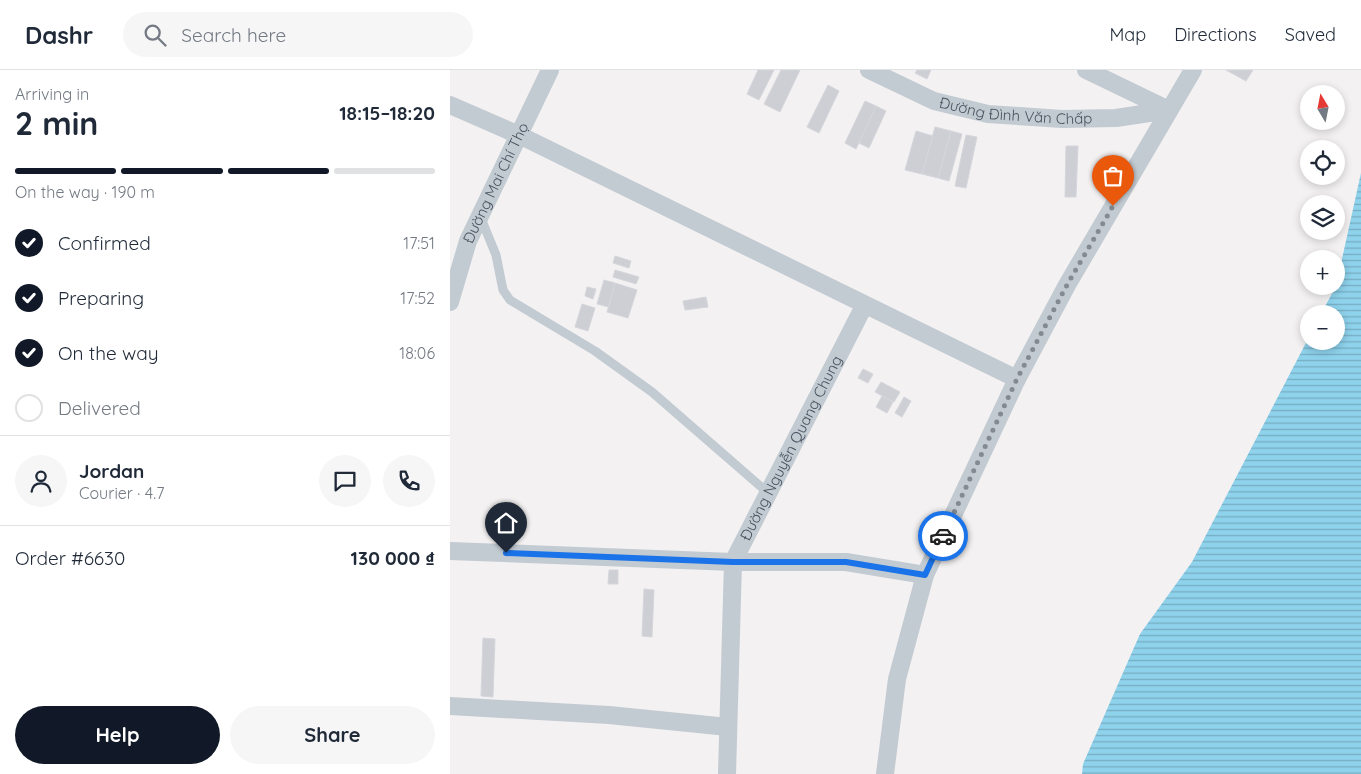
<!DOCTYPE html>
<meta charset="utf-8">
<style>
body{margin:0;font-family:Quicksand,sans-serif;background:#f6f6f7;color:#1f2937;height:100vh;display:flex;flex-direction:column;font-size:19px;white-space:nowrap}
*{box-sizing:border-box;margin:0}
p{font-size:16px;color:#747a83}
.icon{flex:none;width:28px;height:28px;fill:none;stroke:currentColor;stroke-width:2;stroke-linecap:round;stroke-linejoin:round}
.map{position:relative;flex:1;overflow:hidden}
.sheet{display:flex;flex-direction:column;background:#fff;width:450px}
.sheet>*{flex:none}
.needle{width:32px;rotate:350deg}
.tools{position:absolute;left:850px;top:15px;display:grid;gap:10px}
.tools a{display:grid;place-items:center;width:45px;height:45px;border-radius:50%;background:#fff;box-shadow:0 2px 8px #0003;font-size:25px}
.pin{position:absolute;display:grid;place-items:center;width:42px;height:42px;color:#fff;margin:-51px -21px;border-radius:50% 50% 50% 0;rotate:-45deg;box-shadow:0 0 5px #0007}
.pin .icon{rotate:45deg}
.courier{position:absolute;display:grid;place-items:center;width:50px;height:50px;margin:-25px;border:4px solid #1a73e8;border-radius:50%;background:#fff;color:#222;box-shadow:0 1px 6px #0007}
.overview em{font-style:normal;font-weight:800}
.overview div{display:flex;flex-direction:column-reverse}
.overview{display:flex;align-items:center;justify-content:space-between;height:85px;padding:0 15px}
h1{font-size:32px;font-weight:800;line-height:38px}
.bar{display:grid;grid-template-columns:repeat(4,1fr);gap:8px 5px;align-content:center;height:60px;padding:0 15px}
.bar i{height:6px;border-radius:4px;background:#e0e1e3}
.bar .active{background:#111827}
.bar p{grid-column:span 4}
.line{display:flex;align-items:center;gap:12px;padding:0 15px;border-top:1px solid #e0e1e3}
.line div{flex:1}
.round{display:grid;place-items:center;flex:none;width:52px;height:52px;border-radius:26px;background:#f6f6f7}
ol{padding:0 15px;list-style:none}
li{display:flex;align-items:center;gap:15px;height:55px}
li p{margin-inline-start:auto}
li .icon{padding:5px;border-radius:50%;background:#111827;color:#fff;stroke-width:4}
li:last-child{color:#747a83}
li i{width:28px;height:28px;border:2px solid #e0e1e3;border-radius:50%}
.button{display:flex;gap:10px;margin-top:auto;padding:10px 15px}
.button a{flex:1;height:58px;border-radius:30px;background:#111827;color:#fff;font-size:20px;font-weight:800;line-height:58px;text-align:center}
.button a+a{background:#f6f6f7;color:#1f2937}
header{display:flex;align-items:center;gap:30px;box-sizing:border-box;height:70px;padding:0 25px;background:#fff;border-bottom:1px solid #e0e1e3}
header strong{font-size:24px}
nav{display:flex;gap:28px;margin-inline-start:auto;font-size:18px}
.search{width:350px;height:45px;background:#f6f6f7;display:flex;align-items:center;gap:12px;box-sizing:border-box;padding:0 18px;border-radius:28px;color:#747a83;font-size:19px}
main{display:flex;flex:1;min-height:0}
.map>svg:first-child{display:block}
</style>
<header>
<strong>Dashr</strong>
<div class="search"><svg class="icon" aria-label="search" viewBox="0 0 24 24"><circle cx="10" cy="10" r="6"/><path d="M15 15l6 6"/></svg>Search here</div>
<nav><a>Map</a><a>Directions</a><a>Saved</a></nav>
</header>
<main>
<section class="sheet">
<div class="overview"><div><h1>2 min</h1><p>Arriving in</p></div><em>18:15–18:20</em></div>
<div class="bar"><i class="active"></i><i class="active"></i><i class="active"></i><i></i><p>On the way · 190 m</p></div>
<ol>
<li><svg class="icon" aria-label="check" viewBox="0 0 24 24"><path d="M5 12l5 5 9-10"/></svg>Confirmed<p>17:51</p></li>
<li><svg class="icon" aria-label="check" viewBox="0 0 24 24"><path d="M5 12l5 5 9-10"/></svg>Preparing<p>17:52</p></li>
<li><svg class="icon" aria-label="check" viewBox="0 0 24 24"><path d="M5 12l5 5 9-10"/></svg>On the way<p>18:06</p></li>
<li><i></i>Delivered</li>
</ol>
<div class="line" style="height:90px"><a class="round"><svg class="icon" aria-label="person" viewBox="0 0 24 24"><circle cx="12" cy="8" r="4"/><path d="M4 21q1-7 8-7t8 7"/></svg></a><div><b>Jordan</b><p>Courier · 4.7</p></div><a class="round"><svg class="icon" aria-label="chat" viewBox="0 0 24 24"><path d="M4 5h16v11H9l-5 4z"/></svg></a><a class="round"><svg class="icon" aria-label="phone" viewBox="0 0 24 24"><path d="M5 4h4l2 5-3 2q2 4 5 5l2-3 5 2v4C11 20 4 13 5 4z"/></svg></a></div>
<div class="line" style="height:65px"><div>Order #6630</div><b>130 000 ₫</b></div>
<div class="button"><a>Help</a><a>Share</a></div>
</section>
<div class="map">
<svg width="911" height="704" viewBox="0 0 911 704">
<defs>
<pattern id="water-rules" width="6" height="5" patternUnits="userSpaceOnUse" patternTransform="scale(1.25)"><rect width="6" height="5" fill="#8ed2ec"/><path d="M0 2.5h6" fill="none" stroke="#76adc2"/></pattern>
</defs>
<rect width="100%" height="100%" fill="#f3f1f1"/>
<path fill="url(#water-rules)" d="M911 103V704H632L633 694 690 564 742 492 859 267V271H886V244H871L886 216Z"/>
<path fill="#cdcfd5" stroke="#d5d6dc" d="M308 0H324L309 30 297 24Z
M331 0H350L330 42 314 34Z
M467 0H481L477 9 465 3Z
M776 0H803L796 11Z
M378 15 389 21 369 63 357 57Z
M415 31 426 36 406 79 395 73Z
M426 36 436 41 419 78 409 73Z
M485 57 501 61 488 108 472 104Z
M466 61 483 66 472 104 455 100Z
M501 61 512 64 499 111 488 108Z
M516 65 527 67 516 118 505 116Z
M616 76H628L626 127H615Z
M165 186 181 191 179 198 163 193Z
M165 200 189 207 186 214 163 207Z
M154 210 165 213 159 237 147 234Z
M165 213 187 220 178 248 157 242Z
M137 217 146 219 143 229 135 226Z
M256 227 258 237 235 240 233 231Z
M132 234 145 238 138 261 125 257Z
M413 299 423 304 418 313 408 308Z
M431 312 450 322 444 332 425 322Z
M432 326 443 332 437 343 426 337Z
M454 327 461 331 452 347 445 343Z
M159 500H168V514H158Z
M194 519 204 520 202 567 192 566Z
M33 568 45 569 43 627 31 626Z"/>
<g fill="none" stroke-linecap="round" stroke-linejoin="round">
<path stroke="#c2cad2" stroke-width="9" d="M30 146 46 185 53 220 60 230 145 281 202 322 317 422"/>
<g stroke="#c2cad2" stroke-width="18">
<path id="s1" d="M419 0 484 31 538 44 612 49 666 48 719 40"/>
<path d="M636 0 719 40"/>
<path d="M0 35 69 65 567 309"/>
<path id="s2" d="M0 232 18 171 100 0"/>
<path d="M0 481 283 492H396L475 505"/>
<path d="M0 636 159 645 278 657"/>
<path id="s3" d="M277 704 283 492 414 236"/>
<path d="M435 704 447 609 475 505 567 309 617 215 743 0"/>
</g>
</g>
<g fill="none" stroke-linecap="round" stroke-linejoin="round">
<path stroke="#848a91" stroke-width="5" stroke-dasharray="0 9" d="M493 466 567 309 617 215 663 136"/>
<path stroke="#1a73e8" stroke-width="6" d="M56 483 283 492H396L475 505 493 466"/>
</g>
<g text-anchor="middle" stroke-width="4" stroke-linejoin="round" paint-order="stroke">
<g font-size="15" fill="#48525e" stroke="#fff">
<text dy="5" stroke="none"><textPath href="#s1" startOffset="155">Đường Đình Văn Chấp</textPath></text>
<text dy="5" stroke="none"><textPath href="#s2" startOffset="128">Đường Mai Chí Thọ</textPath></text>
<text dy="5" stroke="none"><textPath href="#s3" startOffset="340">Đường Nguyễn Quang Chung</textPath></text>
</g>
</g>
</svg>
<div class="tools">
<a><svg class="needle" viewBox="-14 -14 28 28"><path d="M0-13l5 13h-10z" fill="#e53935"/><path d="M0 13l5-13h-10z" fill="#747a83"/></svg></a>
<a><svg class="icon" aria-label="locate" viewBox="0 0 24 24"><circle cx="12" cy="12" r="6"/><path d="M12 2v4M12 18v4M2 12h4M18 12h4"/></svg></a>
<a><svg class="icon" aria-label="layers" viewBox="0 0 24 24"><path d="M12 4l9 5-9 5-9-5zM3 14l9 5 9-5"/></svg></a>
<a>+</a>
<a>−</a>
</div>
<div class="pin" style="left:663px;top:136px;background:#ea580c"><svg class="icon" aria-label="bag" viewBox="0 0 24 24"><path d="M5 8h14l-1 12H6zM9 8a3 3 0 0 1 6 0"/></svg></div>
<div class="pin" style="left:56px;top:483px;background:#1f2937"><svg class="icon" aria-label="home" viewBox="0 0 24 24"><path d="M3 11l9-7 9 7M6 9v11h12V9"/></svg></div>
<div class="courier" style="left:493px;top:466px"><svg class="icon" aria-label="car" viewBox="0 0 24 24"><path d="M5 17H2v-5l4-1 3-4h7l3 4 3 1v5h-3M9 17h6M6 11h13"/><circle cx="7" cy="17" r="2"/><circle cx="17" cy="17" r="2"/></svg></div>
</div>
</main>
